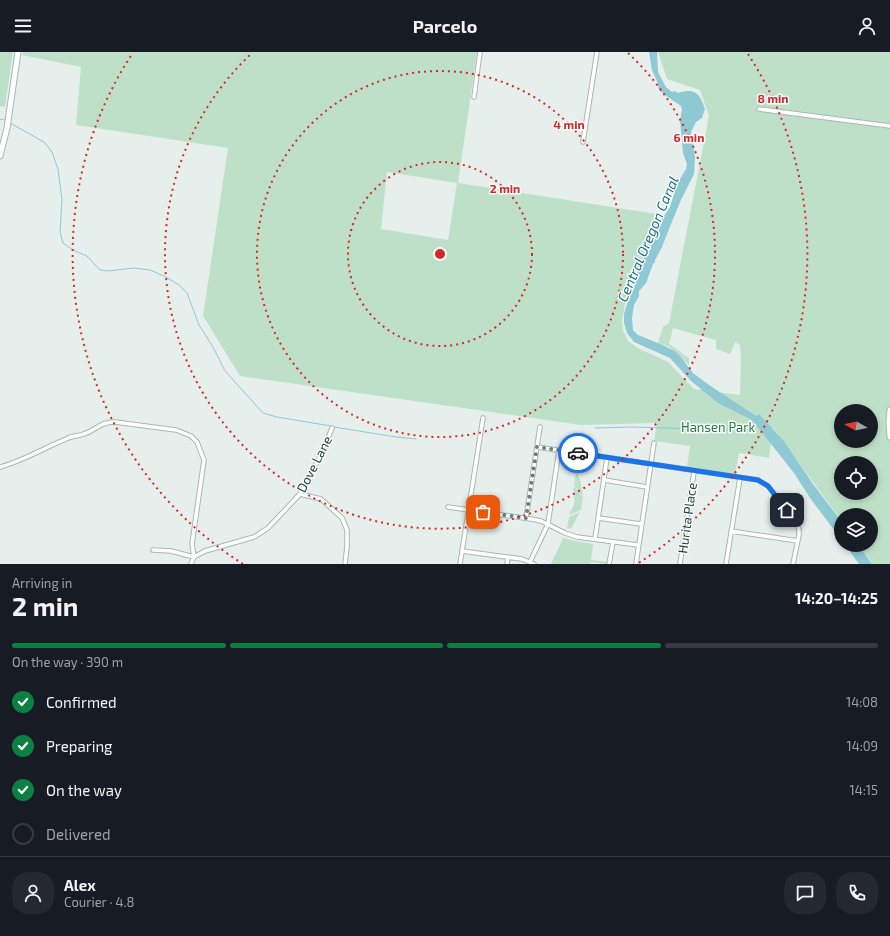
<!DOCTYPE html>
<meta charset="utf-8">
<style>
body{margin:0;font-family:"Exo 2",sans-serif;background:#242831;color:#f1f3f6;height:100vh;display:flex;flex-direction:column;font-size:15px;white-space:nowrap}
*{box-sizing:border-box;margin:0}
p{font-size:13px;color:#9ea1a6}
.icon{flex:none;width:22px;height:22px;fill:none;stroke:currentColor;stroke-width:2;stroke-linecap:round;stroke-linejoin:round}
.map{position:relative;height:512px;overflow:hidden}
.drawer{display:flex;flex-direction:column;background:#171b24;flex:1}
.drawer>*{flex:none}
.needle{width:26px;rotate:278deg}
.tools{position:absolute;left:834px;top:352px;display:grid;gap:8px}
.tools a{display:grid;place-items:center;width:44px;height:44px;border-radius:50%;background:#171b24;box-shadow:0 2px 6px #0003;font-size:20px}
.pin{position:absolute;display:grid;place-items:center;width:34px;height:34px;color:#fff;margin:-17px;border-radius:8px;box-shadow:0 2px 6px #0006}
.courier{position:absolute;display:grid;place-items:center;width:40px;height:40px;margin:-20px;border:3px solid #1a73e8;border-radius:50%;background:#fff;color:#222;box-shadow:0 1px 5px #0007}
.summary em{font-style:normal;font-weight:700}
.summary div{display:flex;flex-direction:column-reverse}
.summary{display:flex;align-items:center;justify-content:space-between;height:68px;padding:0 12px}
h1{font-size:26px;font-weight:700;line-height:30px}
.bar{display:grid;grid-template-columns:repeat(4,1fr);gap:6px 4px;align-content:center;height:48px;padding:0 12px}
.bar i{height:5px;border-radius:3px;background:#363941}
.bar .active{background:#0b8043}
.bar p{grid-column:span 4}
.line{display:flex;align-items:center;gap:10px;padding:0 12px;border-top:1px solid #363941}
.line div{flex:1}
.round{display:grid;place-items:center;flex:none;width:42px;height:42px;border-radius:16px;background:#242831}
ol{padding:0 12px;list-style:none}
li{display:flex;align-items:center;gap:12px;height:44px}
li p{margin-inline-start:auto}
li .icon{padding:4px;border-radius:50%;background:#0b8043;color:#fff;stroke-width:4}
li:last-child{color:#9ea1a6}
li i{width:22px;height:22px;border:2px solid #363941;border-radius:50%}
header{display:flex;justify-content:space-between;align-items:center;height:52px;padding:0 12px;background:#171b24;font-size:18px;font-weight:700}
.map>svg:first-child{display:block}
</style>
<header><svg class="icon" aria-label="menu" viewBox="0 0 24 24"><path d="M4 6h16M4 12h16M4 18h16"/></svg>Parcelo<svg class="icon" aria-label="person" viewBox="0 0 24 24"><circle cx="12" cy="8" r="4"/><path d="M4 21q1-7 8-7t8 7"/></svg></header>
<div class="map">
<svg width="890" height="512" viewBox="0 0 890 512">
<rect width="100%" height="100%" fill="#e6efeb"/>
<path fill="#bfe0c8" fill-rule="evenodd" d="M0 0H13L5 55 0 54Z
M23 0H477L458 131 663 163 625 252 622 270 623 278 628 289 638 296 668 310 694 337 740 343 741 306 740 293 735 290 730 302 716 297V288L673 276 669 292 689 306V313L668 294 658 291 663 275 669 271 709 64 700 38 667 27 658 0H890V512H873L859 493H871V463H841V468L773 376 769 406 739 401 735 422 687 415 690 394 654 389 657 371 581 373 240 324 203 264 228 96 76 73 81 15 22 3ZM387 120 457 131 448 188 381 177ZM841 359H871V389H841ZM841 411H871V441H841Z
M576 420 580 427 583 444 574 433Z
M574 434 583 445 581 458 569 463C570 458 574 457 574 451 575 445 573 441 574 434Z
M580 460 571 477 567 476 569 465Z
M563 486 575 489 593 492 591 508 608 510V512L591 510 590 512H551Z"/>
<path fill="#8ec9d4" d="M649 0H657L658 20 666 35 672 40 676 39 677 41C695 36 699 40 705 57L702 66 696 70 691 80 695 106 694 122 680 150 661 197 655 208V210L653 212 646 231 639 239V244L634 253 632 266 633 278 638 283 663 293 676 300 680 304 693 321 709 333 756 364 759 362 783 388 813 432 841 469V487L810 446 794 421 752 368 718 351 691 329 670 306 634 290 627 281 624 271V262L629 246 643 209 657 183 662 167 670 155 677 132 686 117 687 112 683 101 680 68 682 58 681 54 665 43 659 38 657 29 652 18Z
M845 493H859L872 512H859Z"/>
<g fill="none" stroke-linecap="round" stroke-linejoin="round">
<path stroke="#8ec9d4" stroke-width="1" d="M0 67 5 68
M10 71 44 90 52 100 58 117 62 148 60 180 63 191 73 198 87 204 100 218 109 219 134 216 150 218 166 225 179 233 187 241 199 273 213 295 225 319 263 361 277 365 331 374
M334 375 396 385 416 387
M595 376 632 375 730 378 748 373"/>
<defs>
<path id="street" d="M474 45 480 0
M759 57 890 74
M583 90 597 0
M537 395 758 428 768 434 796 470 799 478V483L793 512
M0 415C23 409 44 396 66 387 71 384 78 384 84 382 97 378 99 370 115 370L176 378 191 384 197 390 204 408 192 492 194 505 191 512
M604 428 647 435
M300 442 321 447 342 466 347 478V495L345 512
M448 455 531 467 541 469 565 481 577 485 638 493
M526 466 540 375
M598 466 641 472
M731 479 798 489
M595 487 607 406
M153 498 171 499 194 505 205 499 254 485 268 476 300 442 324 397 332 376
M462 499 522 507 534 512
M530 510 548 472 559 398
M460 512 483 366
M507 512 508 505
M609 512 613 490
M636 512 654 391
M680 512 694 420
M726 512 740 426"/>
<path id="secondary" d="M0 104 7 76 18 0
M890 358 889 370 890 385"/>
</defs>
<use href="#street" stroke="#a8b8b2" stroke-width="5.5"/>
<use href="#secondary" stroke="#a4bbb3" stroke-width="7"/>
<use href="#street" stroke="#fff" stroke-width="3.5"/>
<use href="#secondary" stroke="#fff" stroke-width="5"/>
</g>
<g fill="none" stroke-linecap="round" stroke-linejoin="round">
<path stroke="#687f78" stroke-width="4" stroke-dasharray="0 7.2" d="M483 460 526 466 537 395 578 401"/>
<path stroke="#1a73e8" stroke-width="5" d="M578 401 758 428 768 434 787 458"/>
</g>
<g fill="none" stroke="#d62828" stroke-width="2" stroke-dasharray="2 4">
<circle cx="440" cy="202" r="92"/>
<circle cx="440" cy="202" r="183"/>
<path d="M628 1A275 275 0 1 1 252 1"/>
<path d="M243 512A367 367 0 0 1 132 2M748 2A367 367 0 0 1 637 512"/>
</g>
<g text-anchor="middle" stroke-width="3" stroke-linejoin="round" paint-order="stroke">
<g font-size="13" fill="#2d7a4b" stroke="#f7fbf9">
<text x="718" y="380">Hansen Park</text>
</g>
<g font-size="13" fill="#24423a" stroke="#f7fbf9">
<text transform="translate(314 412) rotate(-63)" y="5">Dove Lane</text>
<text transform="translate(687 466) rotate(-82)" y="5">Hurita Place</text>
</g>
<g font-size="14" font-style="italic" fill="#1c6f80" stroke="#f7fbf9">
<text transform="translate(648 187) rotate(-67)" y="5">Central Oregon Canal</text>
</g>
</g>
<circle cx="440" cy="202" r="6" fill="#d62828" stroke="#f7fbf9" stroke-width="2"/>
<g font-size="12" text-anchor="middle" font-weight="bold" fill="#d62828" stroke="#f7fbf9" stroke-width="3" stroke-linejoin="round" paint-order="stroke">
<text x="773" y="51">8 min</text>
<text x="569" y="77">4 min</text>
<text x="689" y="90">6 min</text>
<text x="505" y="141">2 min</text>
</g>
</svg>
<div class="tools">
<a><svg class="needle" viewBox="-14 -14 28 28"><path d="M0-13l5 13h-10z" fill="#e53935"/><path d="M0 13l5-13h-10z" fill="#9ea1a6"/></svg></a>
<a><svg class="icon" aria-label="locate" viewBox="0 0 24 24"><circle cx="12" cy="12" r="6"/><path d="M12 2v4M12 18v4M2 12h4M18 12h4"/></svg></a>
<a><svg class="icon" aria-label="layers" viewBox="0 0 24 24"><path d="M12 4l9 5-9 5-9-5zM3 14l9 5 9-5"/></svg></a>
</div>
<div class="pin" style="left:483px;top:460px;background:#ea580c"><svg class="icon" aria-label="bag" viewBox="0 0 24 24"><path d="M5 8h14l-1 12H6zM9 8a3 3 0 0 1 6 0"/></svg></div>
<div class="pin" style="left:787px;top:458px;background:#1f2937"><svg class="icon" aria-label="home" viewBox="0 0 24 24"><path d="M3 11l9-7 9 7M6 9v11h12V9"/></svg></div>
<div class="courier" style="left:578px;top:401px"><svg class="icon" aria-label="car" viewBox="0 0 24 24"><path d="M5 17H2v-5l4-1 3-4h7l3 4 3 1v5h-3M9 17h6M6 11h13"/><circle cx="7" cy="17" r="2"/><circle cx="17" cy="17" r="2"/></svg></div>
</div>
<section class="drawer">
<div class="summary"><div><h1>2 min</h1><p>Arriving in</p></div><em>14:20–14:25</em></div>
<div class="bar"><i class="active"></i><i class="active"></i><i class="active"></i><i></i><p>On the way · 390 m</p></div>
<ol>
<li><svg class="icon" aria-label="check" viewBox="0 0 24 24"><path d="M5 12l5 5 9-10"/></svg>Confirmed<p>14:08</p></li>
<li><svg class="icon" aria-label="check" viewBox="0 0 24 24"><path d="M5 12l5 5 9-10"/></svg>Preparing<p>14:09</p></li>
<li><svg class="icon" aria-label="check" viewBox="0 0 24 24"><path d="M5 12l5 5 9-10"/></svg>On the way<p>14:15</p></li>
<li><i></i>Delivered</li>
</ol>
<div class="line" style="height:72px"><a class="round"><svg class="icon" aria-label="person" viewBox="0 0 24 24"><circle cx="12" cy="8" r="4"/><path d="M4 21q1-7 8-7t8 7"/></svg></a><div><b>Alex</b><p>Courier · 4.8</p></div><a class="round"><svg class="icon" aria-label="chat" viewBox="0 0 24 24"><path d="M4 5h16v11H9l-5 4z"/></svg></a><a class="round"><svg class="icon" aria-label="phone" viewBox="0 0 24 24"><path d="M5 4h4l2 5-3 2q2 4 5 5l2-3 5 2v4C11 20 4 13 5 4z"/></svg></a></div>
</section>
